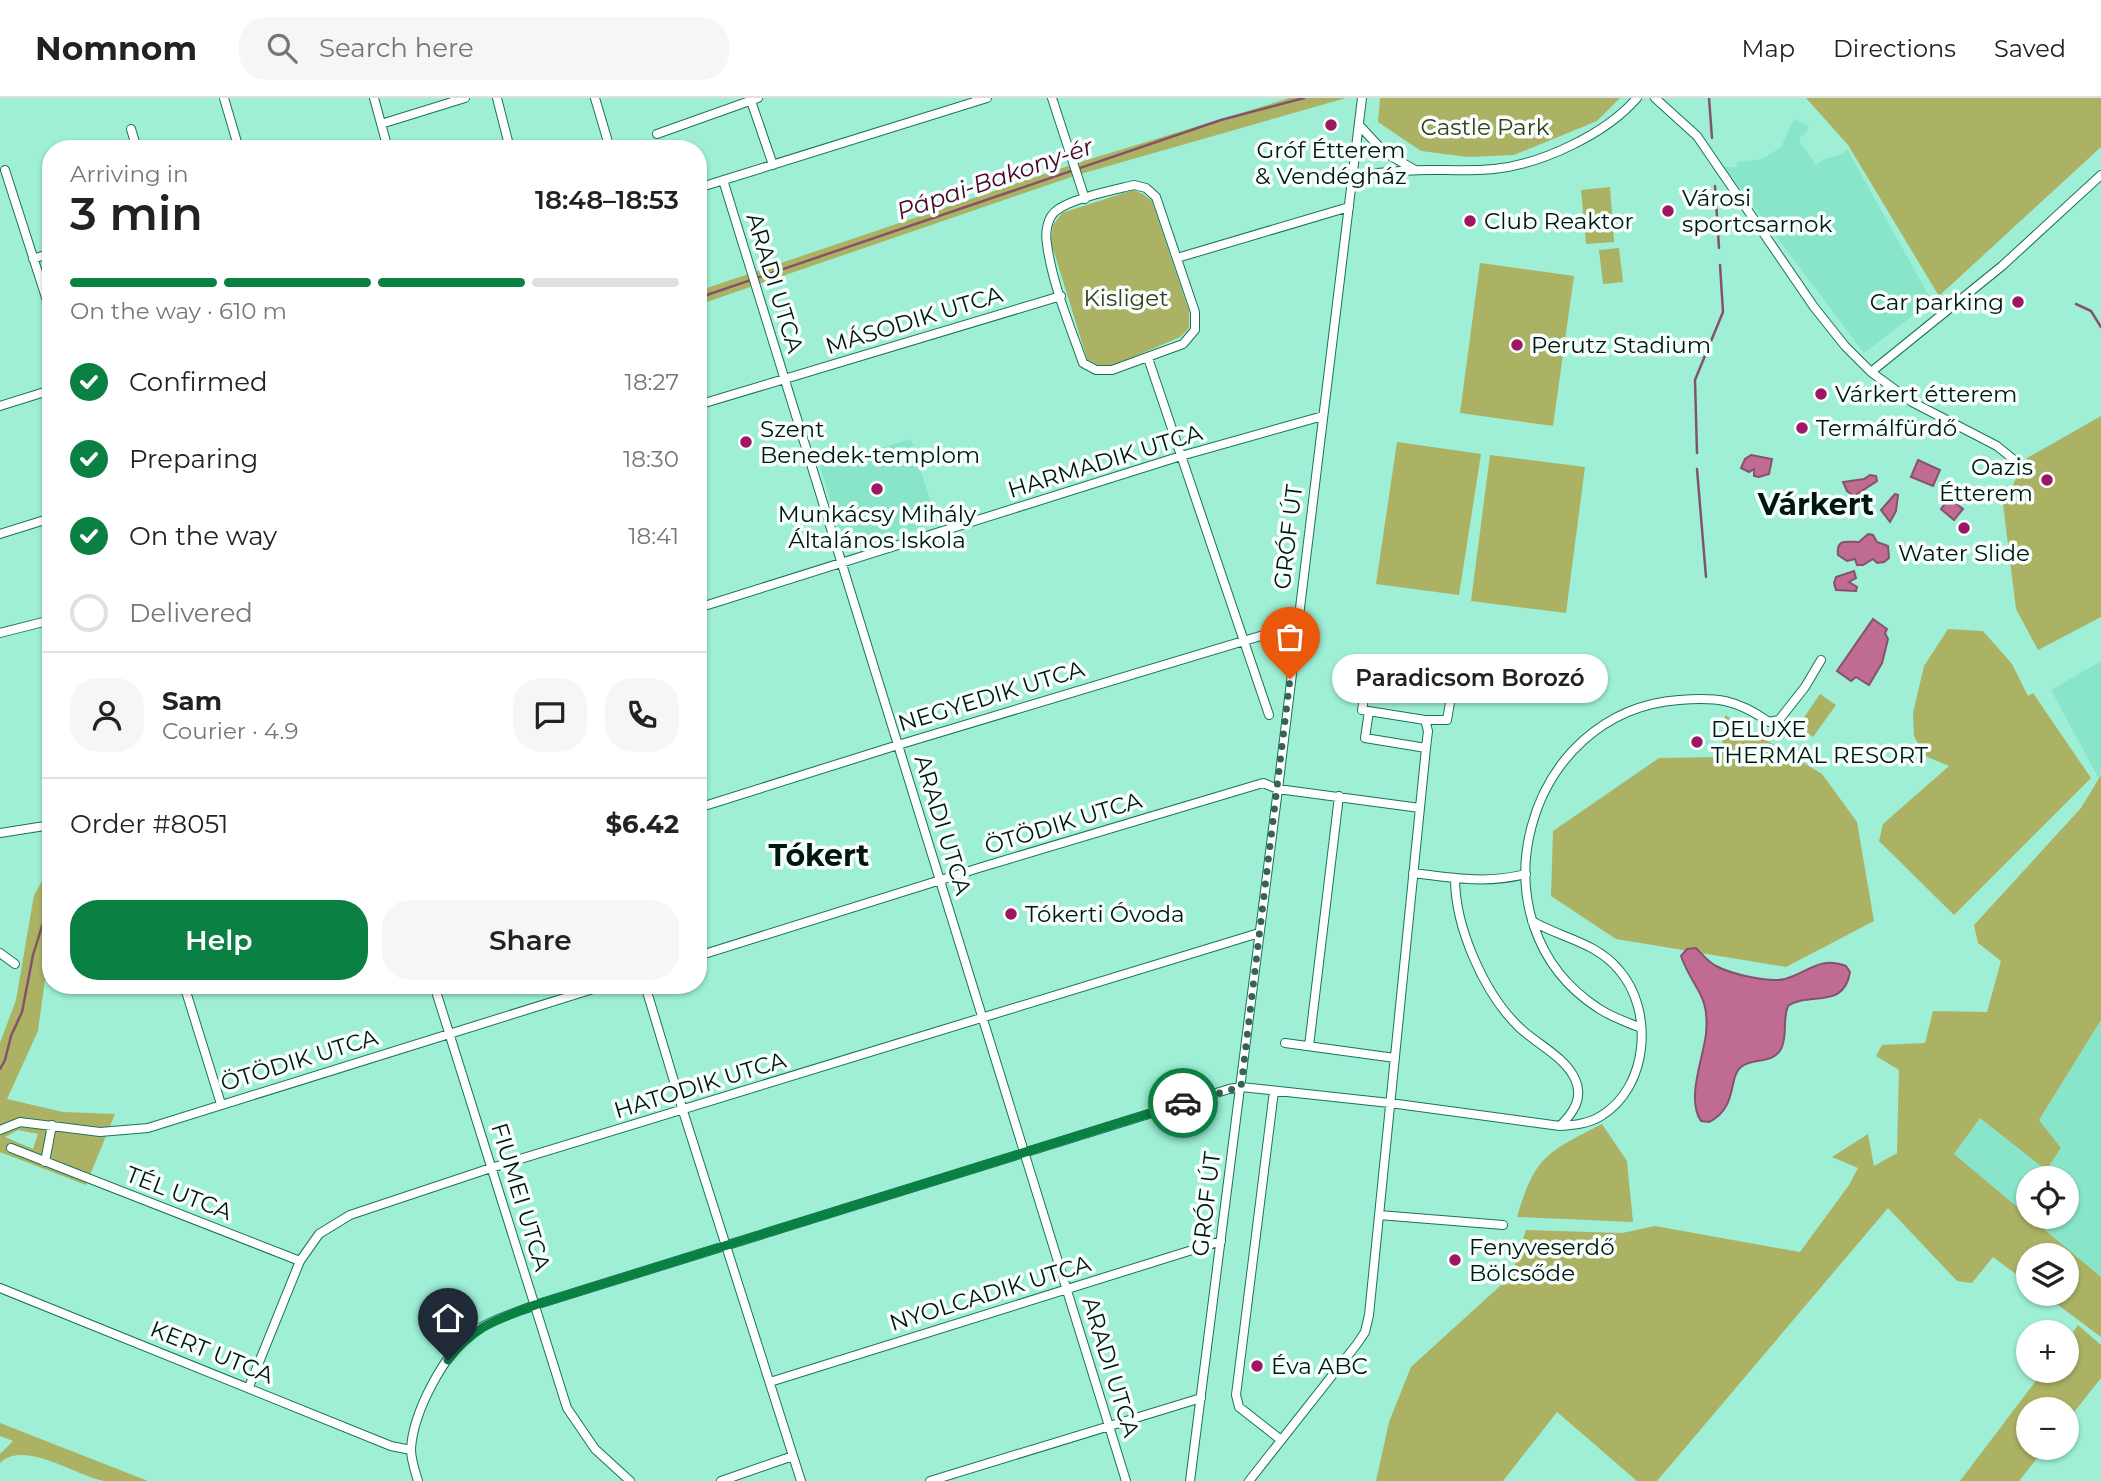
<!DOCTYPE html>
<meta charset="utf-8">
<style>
body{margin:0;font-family:Montserrat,sans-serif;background:#f6f6f6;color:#222;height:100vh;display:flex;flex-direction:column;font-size:26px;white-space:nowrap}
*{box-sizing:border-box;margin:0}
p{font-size:23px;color:#767676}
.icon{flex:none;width:38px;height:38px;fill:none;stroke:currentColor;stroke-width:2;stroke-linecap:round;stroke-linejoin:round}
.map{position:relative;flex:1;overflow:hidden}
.drawer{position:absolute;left:42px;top:42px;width:665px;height:854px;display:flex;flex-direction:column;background:#fff;border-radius:28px;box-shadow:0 2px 5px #0004}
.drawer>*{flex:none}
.fabs{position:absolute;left:2016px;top:1068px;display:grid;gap:14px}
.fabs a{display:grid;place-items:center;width:63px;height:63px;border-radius:50%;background:#fff;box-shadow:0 2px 5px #0004;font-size:35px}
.pin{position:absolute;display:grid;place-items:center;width:60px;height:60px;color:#fff;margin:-72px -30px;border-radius:50% 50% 50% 0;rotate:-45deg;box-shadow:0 0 7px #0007}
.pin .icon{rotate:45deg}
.courier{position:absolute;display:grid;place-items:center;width:70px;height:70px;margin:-35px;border:5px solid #0b8043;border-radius:50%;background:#fff;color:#222;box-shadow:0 2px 9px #0007}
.bubble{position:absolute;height:49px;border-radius:24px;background:#fff;box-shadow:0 2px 5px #0004;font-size:23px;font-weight:600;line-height:49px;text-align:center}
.headline em{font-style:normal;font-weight:600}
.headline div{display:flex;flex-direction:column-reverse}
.headline{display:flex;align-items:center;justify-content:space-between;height:119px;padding:0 28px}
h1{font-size:46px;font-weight:600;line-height:52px}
.bar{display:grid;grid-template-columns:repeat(4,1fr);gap:10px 7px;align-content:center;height:84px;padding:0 28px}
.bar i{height:9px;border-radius:5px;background:#e0e0e0}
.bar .current{background:#0b8043}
.bar p{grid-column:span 4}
.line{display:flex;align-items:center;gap:18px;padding:0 28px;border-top:2px solid #e0e0e0}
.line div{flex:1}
.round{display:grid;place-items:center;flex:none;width:74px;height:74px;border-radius:28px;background:#f6f6f6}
ol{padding:0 28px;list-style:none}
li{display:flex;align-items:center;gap:21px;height:77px}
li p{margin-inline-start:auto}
li .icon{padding:7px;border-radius:50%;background:#0b8043;color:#fff;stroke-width:4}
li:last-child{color:#767676}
li i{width:38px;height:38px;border:4px solid #e0e0e0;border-radius:50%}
.button{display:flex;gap:14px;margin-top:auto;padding:14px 28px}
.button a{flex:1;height:80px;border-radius:28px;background:#0b8043;color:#fff;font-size:28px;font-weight:600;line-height:80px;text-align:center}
.button a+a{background:#f6f6f6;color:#222}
header{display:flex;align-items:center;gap:42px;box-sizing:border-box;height:98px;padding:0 35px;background:#fff;border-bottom:2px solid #e0e0e0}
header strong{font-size:33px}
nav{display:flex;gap:38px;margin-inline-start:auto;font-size:24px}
.search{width:490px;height:63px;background:#f6f6f6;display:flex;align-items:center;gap:18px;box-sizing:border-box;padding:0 24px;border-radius:28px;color:#767676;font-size:26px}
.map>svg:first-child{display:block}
</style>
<header>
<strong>Nomnom</strong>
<div class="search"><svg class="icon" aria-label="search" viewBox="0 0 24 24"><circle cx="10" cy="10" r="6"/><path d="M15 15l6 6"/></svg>Search here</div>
<nav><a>Map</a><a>Directions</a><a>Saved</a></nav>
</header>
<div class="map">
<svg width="2101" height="1383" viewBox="0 0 2101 1383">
<rect width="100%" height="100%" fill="#9eefd6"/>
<path fill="#89e5c9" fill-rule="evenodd" d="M1794 21 1809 28 1804 38 1801 37 1799 43 1816 67 1824 61 1843 56 1847 51 1932 203 1864 255 1724 69H1736L1737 64 1762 61 1781 49Z
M911 341 937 424 846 454 820 368Z
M2101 563V677L2098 679 2051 592Z
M2101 922V1179L1954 1056 1980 1019 2046 1071 2061 1050 2039 1022ZM2028 1080H2067V1118H2028Z"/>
<path fill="#acb264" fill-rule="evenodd" d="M1290 0H1346L1077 77 698 207V193L1074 66Z
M1380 0H1620L1597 23 1514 57 1468 59 1421 53 1378 24Z
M1806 0H2101V49L1939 198 1848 47Z
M1610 89 1614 144 1586 146 1581 92Z
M1133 92 1143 96 1152 103 1189 213V230L1180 239 1110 269 1098 267 1087 261 1051 144 1053 127 1062 115Z
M1619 150 1623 184 1603 186 1599 152Z
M1480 165 1574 178 1553 328 1460 315Z
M2101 318V519L2038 552 2016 511 2003 406 2027 360Z
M1397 344 1481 356 1459 497 1376 486Z
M1490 357 1585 369 1566 515 1471 503Z
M1948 531 1983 533 2012 566 2028 598 2033 595 2091 680 1954 817 1879 743 1883 726 1949 668 1925 658 1914 638 1913 615 1924 568Z
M1820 596 1836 607 1813 639 1798 628Z
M1725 617 1822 676 1857 724 1874 823 1786 869 1616 841 1551 798 1553 733 1659 660 1721 659Z
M2101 677V922L2039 1022 2061 1050 2046 1072 1980 1020 1954 1056 2101 1179V1239L2042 1195H2067V1157H2028V1185L1993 1159 1972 1185 1957 1183 1888 1110 1657 1383H1637L1557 1314 1503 1383H1376L1389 1324 1411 1269 1511 1178 1526 1132 1622 1135 1655 1128 1800 1154 1849 1087 1858 1070 1832 1059 1868 1036 1874 1068 1897 1055 1899 972 1876 958 1882 947 1925 945 1933 913 1987 914 2001 863 1978 845 1974 827 2081 710Z
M51 768V882H45L38 933 7 1001 63 1014 115 1016 86 1087 0 1054V945L16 902 34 797ZM18 1032 38 1036 33 1051 5 1039Z
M1602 1026 1627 1063 1633 1124 1517 1119C1535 1057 1548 1054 1602 1026Z
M2078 1227 2101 1247V1280L2067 1323V1311H2028V1349H2046L2019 1383H1960L2044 1272H2067V1243Z
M0 1325 148 1383C134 1383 118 1383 104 1383 76 1378 24 1341 0 1365V1356L13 1343 0 1338Z"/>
<path fill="#c06c92" stroke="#86526b" stroke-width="2" d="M1751 357 1772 361 1769 376 1759 379 1754 378V371L1749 374 1741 370 1745 361Z
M1918 362 1940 372 1933 388 1911 379Z
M1870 377 1876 378 1877 383 1854 398 1847 393 1843 384 1864 381Z
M1895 396 1898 397 1896 413 1890 424 1881 412Z
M1949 400 1963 411 1954 422 1941 411Z
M1868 436 1873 437 1877 444 1888 448 1889 460 1884 464 1877 465 1873 461 1863 467H1857L1855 461 1847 463 1838 457C1836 440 1847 444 1859 444Z
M1854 473 1856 480 1849 484 1857 489 1856 493 1836 492 1834 485 1836 479Z
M1873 521 1887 531 1885 535 1888 541 1882 565 1869 587 1856 579 1851 583 1837 573Z
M1696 850C1702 856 1708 864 1716 868 1731 876 1769 885 1785 881 1810 874 1818 858 1846 868L1850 874C1844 912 1810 893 1788 908 1782 922 1788 938 1781 951 1772 967 1753 959 1741 969 1728 979 1738 1010 1709 1024L1701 1023C1686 1001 1703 961 1706 936 1710 895 1693 892 1681 858L1687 851Z"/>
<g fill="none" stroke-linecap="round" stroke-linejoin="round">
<path stroke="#86526b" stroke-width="2.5" d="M1709 0 1712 40
M1715 88 1719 150
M698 200 1221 22 1304 0
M2076 206 2091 213 2101 229
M1697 355 1695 282 1723 214 1720 167
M1697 371 1706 479
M0 971 5 962 11 938 22 914 33 857 51 799"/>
<defs>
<path id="street" d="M224 0 239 51
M374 0 388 51
M497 0 510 51
M595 0 608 44
M750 0 773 67
M1052 0 1085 101
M1655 0 1697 38 1814 209 1845 248 1871 274 1912 304 1997 348 2019 366
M381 26 465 0
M1359 27 1384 54 1415 72
M131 31 137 51
M657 36 758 0
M5 72 51 215
M1353 77C1378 75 1404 72 1429 72 1450 72 1473 73 1494 71 1542 66 1606 36 1637 0
M723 82 1126 1383
M1134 87 1146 90 1156 99 1195 214V232L1183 246 1112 272H1096L1083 265C1070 228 1052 185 1047 146 1045 135 1047 119 1057 112 1073 100 1114 92 1134 87Z
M698 90 987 0
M1177 160 1349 109
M33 161 51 155
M1148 260 1269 617
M1871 274 2002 168 2101 77
M698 307 1061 198
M0 308 51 292
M0 436 51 420
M698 510 1181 358 1323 318
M0 535 51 522
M1367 582 1452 593 1447 622H1425L1362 612Z
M1369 613 1365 640 1426 650
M698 710 898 647 1297 527
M0 735 51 727
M1413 775C1453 780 1486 786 1526 776
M1455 780C1455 829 1484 896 1520 930 1537 946 1565 959 1575 981 1584 1000 1573 1015 1560 1028
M0 855 15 866
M698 858 982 769 1263 685 1278 691 1420 710
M184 887 221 1006
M434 887 567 1310 595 1351 630 1383
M645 887 683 1013 801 1383
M1641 930C1627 924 1611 919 1598 910 1467 825 1525 613 1679 602 1717 599 1736 601 1769 624L1779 622 1805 589 1821 562
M1285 945 1395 960
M1309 948 1339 698
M1274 993 1236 1297 1239 1309 1281 1342
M0 1032 20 1024 100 1034 148 1030 606 887
M11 1050 300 1163
M45 1064 52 1027
M1379 1117 1503 1127
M0 1190 391 1348 411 1352
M770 1284 1221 1143
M249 1289 300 1163 319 1136 350 1117 491 1070 1259 835
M418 1383C415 1373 411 1362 411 1351 413 1315 444 1254 475 1233 493 1221 515 1215 535 1207L1229 991 1241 989 1390 1005 1560 1028C1574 1027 1588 1026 1601 1018 1649 989 1654 912 1619 872 1596 844 1561 840 1532 823
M721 1383 793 1358
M930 1383 1201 1300
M1190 1383 1278 691 1362 0
M1249 1383 1357 1246 1365 1234 1369 1217 1426 650 1428 633 1425 622"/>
</defs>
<use href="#street" stroke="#1a735d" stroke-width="10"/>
<use href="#street" stroke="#fff" stroke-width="8"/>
</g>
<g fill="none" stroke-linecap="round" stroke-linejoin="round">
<path stroke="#376255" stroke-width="7" stroke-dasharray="0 12.6" d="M1183 1005 1241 989 1290 581"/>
<path stroke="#0b8043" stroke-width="9" d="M448 1262C474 1228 496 1222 535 1207L1183 1005"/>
</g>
<g fill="#9f1664" stroke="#f7fffc" stroke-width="2.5">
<circle cx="1331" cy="27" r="7"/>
<circle cx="1668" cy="113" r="7"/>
<circle cx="1470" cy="123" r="7"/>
<circle cx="2018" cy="204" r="7"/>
<circle cx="1517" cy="247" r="7"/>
<circle cx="1821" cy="296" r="7"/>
<circle cx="1802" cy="330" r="7"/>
<circle cx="746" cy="344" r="7"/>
<circle cx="2047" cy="382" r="7"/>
<circle cx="877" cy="391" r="7"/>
<circle cx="1964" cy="430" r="7"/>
<circle cx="1697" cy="644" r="7"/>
<circle cx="1011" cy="816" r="7"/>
<circle cx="1455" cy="1162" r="7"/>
<circle cx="1257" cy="1268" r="7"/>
</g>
<g text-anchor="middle" stroke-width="7" stroke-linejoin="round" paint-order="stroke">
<g font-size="23" fill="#3a3c15" stroke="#f7fffc">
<text x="1485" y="37">Castle Park</text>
<text x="1126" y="208">Kisliget</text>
</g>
<g font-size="23" fill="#001610" stroke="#f7fffc" text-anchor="start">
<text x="1331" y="60" text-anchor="middle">Gróf Étterem<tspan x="1331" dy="26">&amp; Vendégház</tspan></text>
<text x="1682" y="108">Városi<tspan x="1682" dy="26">sportcsarnok</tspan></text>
<text x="1484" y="131">Club Reaktor</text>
<text x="2004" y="212" text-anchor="end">Car parking</text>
<text x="1531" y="255">Perutz Stadium</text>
<text x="1835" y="304">Várkert étterem</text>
<text x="1816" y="338">Termálfürdő</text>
<text x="760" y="339">Szent<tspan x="760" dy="26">Benedek-templom</tspan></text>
<text x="2033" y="377" text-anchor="end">Oazis<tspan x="2033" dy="26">Étterem</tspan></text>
<text x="877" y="424" text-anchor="middle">Munkácsy Mihály<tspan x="877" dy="26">Általános Iskola</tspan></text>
<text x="1964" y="463" text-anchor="middle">Water Slide</text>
<text x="1711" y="639">DELUXE<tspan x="1711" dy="26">THERMAL RESORT</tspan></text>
<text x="1025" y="824">Tókerti Óvoda</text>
<text x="1469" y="1157">Fenyveserdő<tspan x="1469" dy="26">Bölcsőde</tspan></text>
<text x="1271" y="1276">Éva ABC</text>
</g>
<g font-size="23" fill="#001610" stroke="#f7fffc">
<text transform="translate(775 185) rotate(73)" y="8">ARADI UTCA</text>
<text transform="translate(914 222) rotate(-17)" y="8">MÁSODIK UTCA</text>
<text transform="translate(1105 363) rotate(-17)" y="8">HARMADIK UTCA</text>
<text transform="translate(1288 439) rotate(-83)" y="8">GRÓF ÚT</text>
<text transform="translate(991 598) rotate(-17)" y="8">NEGYEDIK UTCA</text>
<text transform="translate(1063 725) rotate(-17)" y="8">ÖTÖDIK UTCA</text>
<text transform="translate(943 727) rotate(73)" y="8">ARADI UTCA</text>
<text transform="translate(299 962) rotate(-17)" y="8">ÖTÖDIK UTCA</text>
<text transform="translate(700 987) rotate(-17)" y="8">HATODIK UTCA</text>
<text transform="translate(179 1095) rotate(21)" y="8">TÉL UTCA</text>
<text transform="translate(521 1099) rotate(73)" y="8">FIUMEI UTCA</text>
<text transform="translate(1206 1106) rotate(-83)" y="8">GRÓF ÚT</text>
<text transform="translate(990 1195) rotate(-17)" y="8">NYOLCADIK UTCA</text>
<text transform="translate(212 1254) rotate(22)" y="8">KERT UTCA</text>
<text transform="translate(1111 1269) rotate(73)" y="8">ARADI UTCA</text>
</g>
<g font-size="24" font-style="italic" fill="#4f002e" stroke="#f7fffc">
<text transform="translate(995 81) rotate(-19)" y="8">Pápai-Bakony-ér</text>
</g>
<g font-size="30" font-weight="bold" fill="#001610" stroke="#f7fffc">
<text x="1816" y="417">Várkert</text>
<text x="819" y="768">Tókert</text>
</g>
</g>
</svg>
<div class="fabs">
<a><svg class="icon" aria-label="locate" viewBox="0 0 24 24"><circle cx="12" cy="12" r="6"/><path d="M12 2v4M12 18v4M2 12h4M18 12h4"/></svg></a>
<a><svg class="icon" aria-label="layers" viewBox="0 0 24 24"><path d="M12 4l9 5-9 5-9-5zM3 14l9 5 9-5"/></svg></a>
<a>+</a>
<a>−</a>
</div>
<div class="pin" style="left:1290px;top:581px;background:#ea580c"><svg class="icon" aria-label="bag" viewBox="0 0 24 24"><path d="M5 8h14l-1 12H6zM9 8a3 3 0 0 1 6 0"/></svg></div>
<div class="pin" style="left:448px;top:1262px;background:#1f2937"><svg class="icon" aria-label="home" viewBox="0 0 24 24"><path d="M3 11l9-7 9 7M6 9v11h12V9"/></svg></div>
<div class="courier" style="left:1183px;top:1005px"><svg class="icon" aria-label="car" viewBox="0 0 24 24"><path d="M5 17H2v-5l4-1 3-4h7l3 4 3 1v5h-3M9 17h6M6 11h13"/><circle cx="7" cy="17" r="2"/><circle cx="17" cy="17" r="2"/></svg></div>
<div class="bubble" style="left:1332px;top:556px;width:276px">Paradicsom Borozó</div>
<section class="drawer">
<div class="headline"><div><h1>3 min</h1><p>Arriving in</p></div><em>18:48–18:53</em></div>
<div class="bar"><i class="current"></i><i class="current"></i><i class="current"></i><i></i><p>On the way · 610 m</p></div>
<ol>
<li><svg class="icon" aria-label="check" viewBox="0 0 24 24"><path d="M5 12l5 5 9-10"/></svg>Confirmed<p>18:27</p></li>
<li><svg class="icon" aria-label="check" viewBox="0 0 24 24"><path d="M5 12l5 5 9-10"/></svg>Preparing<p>18:30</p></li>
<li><svg class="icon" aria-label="check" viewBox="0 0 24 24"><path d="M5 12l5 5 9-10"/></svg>On the way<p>18:41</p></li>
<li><i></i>Delivered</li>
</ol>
<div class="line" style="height:126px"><a class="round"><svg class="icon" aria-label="person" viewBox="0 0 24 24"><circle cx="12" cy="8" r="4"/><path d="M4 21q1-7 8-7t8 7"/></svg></a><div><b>Sam</b><p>Courier · 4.9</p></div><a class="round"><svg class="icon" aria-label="chat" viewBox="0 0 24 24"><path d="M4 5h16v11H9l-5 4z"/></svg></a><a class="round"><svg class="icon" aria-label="phone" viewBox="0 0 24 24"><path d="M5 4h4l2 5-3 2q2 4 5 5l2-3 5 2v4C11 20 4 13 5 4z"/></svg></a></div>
<div class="line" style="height:91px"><div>Order #8051</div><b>$6.42</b></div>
<div class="button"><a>Help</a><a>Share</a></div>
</section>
</div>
